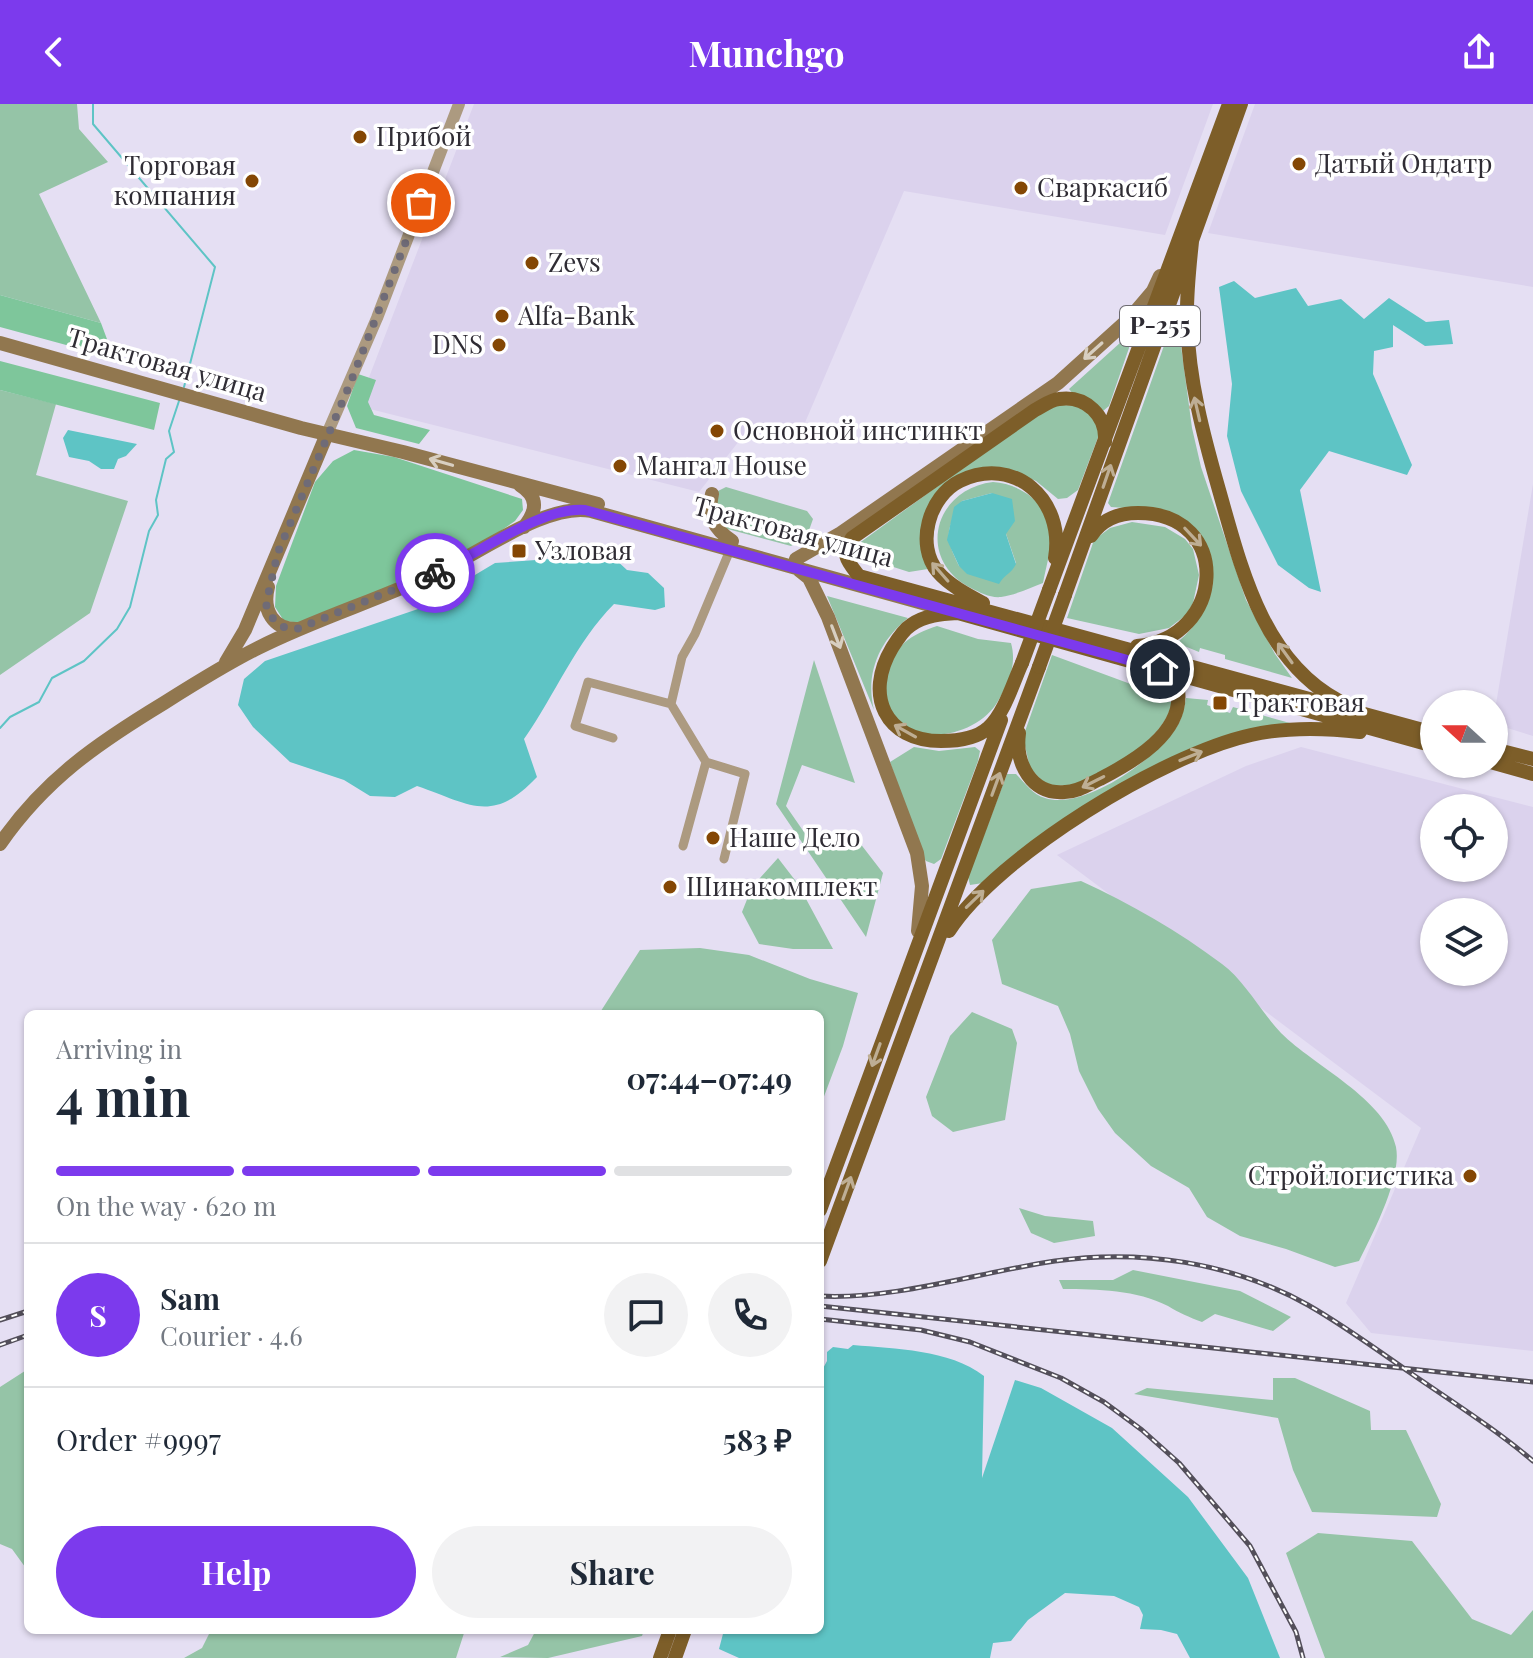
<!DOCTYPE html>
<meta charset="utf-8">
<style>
body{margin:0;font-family:"Playfair Display",serif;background:#f2f2f3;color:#1f2937;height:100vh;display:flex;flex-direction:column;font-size:30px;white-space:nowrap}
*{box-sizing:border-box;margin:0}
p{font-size:26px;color:#747a83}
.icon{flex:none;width:44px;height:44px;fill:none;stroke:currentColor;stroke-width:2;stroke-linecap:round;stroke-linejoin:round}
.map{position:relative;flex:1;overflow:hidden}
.panel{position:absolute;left:24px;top:906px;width:800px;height:624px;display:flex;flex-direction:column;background:#fff;border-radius:12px;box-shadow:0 2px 6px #0004}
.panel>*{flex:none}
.needle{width:52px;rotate:291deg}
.controls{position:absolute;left:1420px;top:586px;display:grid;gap:16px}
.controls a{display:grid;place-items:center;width:88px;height:88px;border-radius:50%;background:#fff;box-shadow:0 2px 6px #0004;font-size:40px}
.pin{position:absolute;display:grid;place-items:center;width:68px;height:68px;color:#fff;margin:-34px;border:4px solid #fff;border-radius:50%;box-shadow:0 2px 8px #0007}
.courier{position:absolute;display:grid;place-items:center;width:80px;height:80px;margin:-40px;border:6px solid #7c3aed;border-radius:50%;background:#fff;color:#222;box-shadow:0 2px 10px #0007}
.overview em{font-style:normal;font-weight:700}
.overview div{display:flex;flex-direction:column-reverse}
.overview{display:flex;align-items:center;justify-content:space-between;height:136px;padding:0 32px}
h1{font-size:52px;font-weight:700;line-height:60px}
.bar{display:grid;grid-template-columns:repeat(4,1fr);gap:12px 8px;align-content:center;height:96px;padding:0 32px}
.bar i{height:10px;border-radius:6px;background:#e0e1e3}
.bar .selected{background:#7c3aed}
.bar p{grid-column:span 4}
.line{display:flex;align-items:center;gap:20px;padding:0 32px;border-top:2px solid #e0e1e3}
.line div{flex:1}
.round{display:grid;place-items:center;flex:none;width:84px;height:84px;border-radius:42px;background:#f2f2f3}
.action{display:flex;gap:16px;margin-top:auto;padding:16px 32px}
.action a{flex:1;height:92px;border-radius:48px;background:#7c3aed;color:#fff;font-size:32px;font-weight:700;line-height:92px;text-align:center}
.action a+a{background:#f2f2f3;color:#1f2937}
header{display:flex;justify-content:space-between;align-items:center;height:104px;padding:0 32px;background:#7c3aed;color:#fff;font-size:36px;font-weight:700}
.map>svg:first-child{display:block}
</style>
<header><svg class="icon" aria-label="back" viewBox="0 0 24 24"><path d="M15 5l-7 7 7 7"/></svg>Munchgo<svg class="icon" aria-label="share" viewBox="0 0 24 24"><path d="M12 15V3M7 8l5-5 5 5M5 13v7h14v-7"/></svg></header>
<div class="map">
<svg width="1533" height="1554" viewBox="0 0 1533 1554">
<rect width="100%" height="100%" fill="#e5dff3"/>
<path fill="#dbd2ed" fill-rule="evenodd" d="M474 0H1213L1165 131 904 87 801 328 743 332 699 388 358 302Z
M1255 0H1533V183L1208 129Z
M1533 380V632L1494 620V612Z
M1301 643 1533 703V1247L1371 1229 1346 1199 1421 1024 1057 751 1246 662ZM1434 704H1494V764H1434ZM1434 808H1494V868H1434Z"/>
<path fill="#95c4a7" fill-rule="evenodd" d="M0 0H77L79 25 108 58 39 90 101 219 0 191Z
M1174 221 1179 227 1192 324 1201 363 1246 496 1275 550 1292 574 1225 555V551L1200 544 1199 548 1177 539C1207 513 1223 480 1206 441L1139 405 1111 403 1108 399 1171 222Z
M1121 238 1129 241V244L1109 302 1103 307 1074 291 1069 285Z
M0 286 56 300 36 371 128 397 90 509 0 571Z
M1051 300 1076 302 1095 313 1100 328 1078 386 1067 394 1058 395 1036 377 1013 367 941 384 928 465 909 468 853 450 858 440Z
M993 378C1021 380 1048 399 1050 428 1052 445 1046 463 1043 479 1030 484 1015 491 1001 493 990 494 981 489 971 484 915 455 934 385 993 378ZM992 389 1016 459 1003 473 959 462C944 431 946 427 962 397Z
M726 383 807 407 813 415 807 432 791 442 720 423 713 406 718 387Z
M1132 418 1165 423 1185 435 1193 445 1199 471 1193 499 1186 511 1169 524 1139 530 1067 514 1094 436 1110 424Z
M827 492 908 514C879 537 865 570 874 606Z
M937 522 978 535 1011 539C1017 560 1009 579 998 597 979 631 916 646 892 609 879 589 888 555 904 539 913 531 925 526 937 522Z
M1052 551 1136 582 1159 583 1163 586 1166 598H1172C1166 634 1110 668 1078 680 1069 683 1056 681 1046 681L1030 664 1023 633Z
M814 556 855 679 802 661 786 702 815 744 856 734 883 769 866 833 776 700Z
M1186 594 1208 596 1207 601 1230 609 1233 603 1297 621 1190 648 983 779 970 781 968 773 1007 670H1016C1025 679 1033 691 1045 694 1084 707 1155 655 1176 624 1182 615 1184 605 1186 594Z
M914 643 939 647 975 643 980 647 978 657 941 755 934 760 926 757 922 751 890 658Z
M778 754 798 780 833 845H793L759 840 742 808 752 783Z
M1081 777C1131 800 1178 827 1222 860 1245 877 1261 908 1281 929 1314 962 1386 995 1396 1043 1402 1074 1373 1129 1359 1157L1335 1163 1286 1145 1240 1132 1207 1113 1189 1084 1151 1062 1115 1029 1098 1005 1079 967 1070 930 1058 902 1002 880 992 836 1031 785Z
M700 844 749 851 810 875 858 889 843 942 820 1003V910H599L640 846Z
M972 908 1012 925 1017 939 1005 1016 953 1028 932 1012 926 993 950 932Z
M1019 1104 1045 1112 1093 1117 1095 1132 1054 1139 1031 1129Z
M1133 1166 1240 1187 1291 1213 1273 1227 1215 1210 1202 1218C1189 1213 1179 1209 1168 1202 1137 1186 1097 1185 1063 1185L1059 1176H1113Z
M28 1265V1467L12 1445 0 1440V1283Z
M1273 1274H1295L1370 1307 1371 1326H1406L1441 1400 1437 1413 1312 1408 1293 1366 1278 1314 1134 1290 1147 1284 1273 1296Z
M1318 1429 1412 1437 1472 1515 1511 1531 1533 1506V1554H1325L1286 1449Z
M211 1526H465L456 1554H184L202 1544Z
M536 1526H644L642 1532 548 1554 500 1553 528 1541Z"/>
<path fill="#7ec69b" d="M0 191 101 219 114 254 0 223Z
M0 257 160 299 154 326 0 286Z
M358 270 376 276 368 298 374 311 430 326 419 340 356 324 347 302Z
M354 346 394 353 522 395 523 406 515 417 443 466 302 519 284 517 275 503 276 482 315 378 333 357Z"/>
<path fill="#5ec4c5" d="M1234 177 1255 194 1296 184 1308 202 1341 195 1364 215 1389 194 1426 218 1449 216 1453 240 1425 242 1393 221V243L1374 247 1373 270 1412 361 1407 371 1329 347 1300 386 1321 488 1309 484 1278 461 1241 387 1227 332 1232 280 1219 183Z
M68 326 137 340 126 352 118 355 114 365H101L89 357 69 353 63 334Z
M992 389 1012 395 1015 417 1006 430 1016 460C1012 469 1004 471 999 480L967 470 959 462 947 436 954 403 962 397Z
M592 452 614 454 627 466 648 469 664 484 665 503 655 506 614 500C576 538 555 591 524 635L537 673C492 721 470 700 417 682L395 693 370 692 344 676 290 658 253 623 238 601 244 575 265 557 418 505 495 459Z
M853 1241C895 1245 949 1245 984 1272L982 1374 1015 1276 1041 1284 1112 1324 1188 1393 1248 1474 1280 1554H1190L1177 1530 1161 1526 1140 1525 1143 1511 1139 1503 1114 1492 1065 1489 1028 1516 1011 1537 993 1539 990 1554H739L719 1545 724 1526H820V1270L827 1257V1248L833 1243 848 1245Z"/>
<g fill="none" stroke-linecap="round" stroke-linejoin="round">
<path stroke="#5ec4c5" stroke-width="2" d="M93 0V20L215 163 184 283
M0 624 10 613 39 598 52 574 84 557 117 525 130 503 149 427 158 411 156 396 166 355 174 348 169 327 179 297"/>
<path stroke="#ac9a80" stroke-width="9" d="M613 634 575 622 588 578 671 600
M683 742 706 658
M724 755 745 670 706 658 671 600 682 553 695 530 730 446"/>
<path stroke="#ac9a80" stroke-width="12" d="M327 330 377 214 459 0"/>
<path stroke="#91774f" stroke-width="14" d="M0 239 301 324 403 348 598 400
M520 381C539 393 537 407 524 423
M712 390C707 412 714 425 732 437
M796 455 841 429 1058 279 1130 214 1153 187 1160 172
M799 466 809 474 828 513 917 749 922 782 918 827
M268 483C262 506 273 526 298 525
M226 558 245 526 327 330
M0 740C45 675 98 639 164 599 194 580 226 560 258 544 317 514 382 495 442 466 481 448 549 398 591 407L955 508"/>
<path stroke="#7d5e29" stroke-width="14" d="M1193 128C1190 158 1186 188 1187 219 1189 277 1203 330 1219 386 1241 463 1262 556 1339 597
M1105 338C1107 312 1086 291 1059 295 1050 296 1043 302 1035 306L852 434C840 451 848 458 859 472L1434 629
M1091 432C1102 415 1118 409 1138 409 1234 409 1225 535 1137 542
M1049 486 1229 0
M1065 491 1241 0
M983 499C968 491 949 481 938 468 915 441 929 392 960 377 1014 351 1065 395 1055 454
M1022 559C1013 579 1004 610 988 624 976 635 957 637 941 637 885 637 864 591 892 544 897 536 903 526 911 521 925 511 942 510 958 509L1434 642
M1019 629C1015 659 1031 691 1065 688 1078 688 1089 680 1100 675 1133 658 1184 629 1178 586L1160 565
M1494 645 1533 655
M1494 659 1533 670
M949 827C997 752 1164 650 1251 631 1286 623 1325 624 1360 628
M820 1106 1001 616
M820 1157 1039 563
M660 1554 670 1526
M675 1554 685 1526"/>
<defs>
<path id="rail" d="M820 1192C895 1196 980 1168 1055 1157 1141 1145 1231 1158 1308 1201 1343 1221 1376 1245 1409 1268 1451 1297 1494 1324 1533 1357
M820 1202 1533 1278
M820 1215 921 1226 970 1238 1061 1274 1104 1298 1142 1326 1179 1359 1250 1442 1296 1528 1303 1554
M0 1216 28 1207
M0 1241 28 1231"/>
</defs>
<use href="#rail" stroke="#534f5a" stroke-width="5"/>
<use href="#rail" stroke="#fff" stroke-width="2" stroke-dasharray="6" stroke-linecap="butt"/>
<path stroke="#7d5e29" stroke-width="14" d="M1022 559 1049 486
M1039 563 1065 491"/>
</g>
<defs><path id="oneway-shaft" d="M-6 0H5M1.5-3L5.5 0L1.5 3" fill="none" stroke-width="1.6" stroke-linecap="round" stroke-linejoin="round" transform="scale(2)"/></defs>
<g stroke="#d8cfc1">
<use href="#oneway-shaft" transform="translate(1093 247) rotate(138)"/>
<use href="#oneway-shaft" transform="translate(441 358) rotate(-164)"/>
<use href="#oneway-shaft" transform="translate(836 533) rotate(69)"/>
</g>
<g stroke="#beae94">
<use href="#oneway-shaft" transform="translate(1197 305) rotate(-103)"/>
<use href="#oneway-shaft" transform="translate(1107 372) rotate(-71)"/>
<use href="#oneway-shaft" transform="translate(1193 433) rotate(47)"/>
<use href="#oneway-shaft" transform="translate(940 468) rotate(-131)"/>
<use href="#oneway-shaft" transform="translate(1285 549) rotate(-126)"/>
<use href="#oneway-shaft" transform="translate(905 627) rotate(-151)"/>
<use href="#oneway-shaft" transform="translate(1191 652) rotate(-22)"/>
<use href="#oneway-shaft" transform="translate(1093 678) rotate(153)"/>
<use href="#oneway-shaft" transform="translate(996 680) rotate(-70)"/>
<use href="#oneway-shaft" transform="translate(975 795) rotate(-44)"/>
<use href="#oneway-shaft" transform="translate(876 951) rotate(110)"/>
<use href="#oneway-shaft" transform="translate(847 1084) rotate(-70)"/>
</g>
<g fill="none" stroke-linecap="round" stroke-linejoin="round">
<path stroke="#6f6b77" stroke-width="8" stroke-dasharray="0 14.4" d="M421 99 350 280 278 448 266 500C271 516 280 526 297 525L435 469"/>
<path stroke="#7c3aed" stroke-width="10" d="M435 469C476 452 541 402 585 406L1160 565"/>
</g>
<g fill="#844704" stroke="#fff" stroke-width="3">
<circle cx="360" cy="33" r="8"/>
<circle cx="1299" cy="60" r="8"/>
<circle cx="252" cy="77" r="8"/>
<circle cx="1021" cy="84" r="8"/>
<circle cx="532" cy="159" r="8"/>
<circle cx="502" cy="212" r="8"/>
<circle cx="499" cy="241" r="8"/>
<circle cx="717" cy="327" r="8"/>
<circle cx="620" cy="362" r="8"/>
<rect x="511" y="439" width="16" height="16" rx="4"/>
<rect x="1212" y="591" width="16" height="16" rx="4"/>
<circle cx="713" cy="734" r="8"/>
<circle cx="670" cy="783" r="8"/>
<circle cx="1470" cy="1072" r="8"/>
</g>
<g text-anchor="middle" stroke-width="7" stroke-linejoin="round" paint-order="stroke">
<rect fill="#fff" stroke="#6d6b71" stroke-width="2" x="1120" y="202" width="80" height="40" rx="6"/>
<g font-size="24" font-weight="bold" fill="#2f2c34">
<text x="1160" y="230">Р-255</text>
</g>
<g font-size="26" fill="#2f2c34" stroke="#fff" text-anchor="start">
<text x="376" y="42">Прибой</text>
<text x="1315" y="69">Датый Ондатр</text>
<text x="236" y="71" text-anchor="end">Торговая<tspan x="236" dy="30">компания</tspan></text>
<text x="1037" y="93">Сваркаcиб</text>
<text x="548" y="168">Zevs</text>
<text x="518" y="221">Alfa-Bank</text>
<text x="483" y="250" text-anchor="end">DNS</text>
<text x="733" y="336">Основной инстинкт</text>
<text x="636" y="371">Мангал House</text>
<text x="535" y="456">Узловая</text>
<text x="1236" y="608">Трактовая</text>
<text x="729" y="743">Наше Дело</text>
<text x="686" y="792">Шинакомплект</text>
<text x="1454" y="1081" text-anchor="end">Стройлогистика</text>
</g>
<g font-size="26" fill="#2f2c34" stroke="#fff">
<text transform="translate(167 261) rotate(16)" y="9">Трактовая улица</text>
<text transform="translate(793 428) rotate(15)" y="9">Трактовая улица</text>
</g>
</g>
</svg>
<div class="controls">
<a><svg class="needle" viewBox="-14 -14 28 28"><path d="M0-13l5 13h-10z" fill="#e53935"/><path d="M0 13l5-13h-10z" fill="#747a83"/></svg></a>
<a><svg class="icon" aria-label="locate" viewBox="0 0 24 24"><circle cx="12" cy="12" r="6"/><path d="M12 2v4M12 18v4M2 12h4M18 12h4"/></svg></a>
<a><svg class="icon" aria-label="layers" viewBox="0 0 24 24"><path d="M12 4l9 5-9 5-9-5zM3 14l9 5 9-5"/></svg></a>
</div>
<div class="pin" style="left:421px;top:99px;background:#ea580c"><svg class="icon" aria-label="bag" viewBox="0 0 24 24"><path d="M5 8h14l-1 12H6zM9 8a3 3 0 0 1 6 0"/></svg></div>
<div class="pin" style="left:1160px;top:565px;background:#1f2937"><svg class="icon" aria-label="home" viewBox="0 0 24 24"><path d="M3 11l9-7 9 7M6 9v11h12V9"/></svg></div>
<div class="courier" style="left:435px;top:469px"><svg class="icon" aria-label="bike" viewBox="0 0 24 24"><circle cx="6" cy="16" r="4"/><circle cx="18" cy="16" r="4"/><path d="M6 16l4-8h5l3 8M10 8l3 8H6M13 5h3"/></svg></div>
<section class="panel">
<div class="overview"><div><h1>4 min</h1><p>Arriving in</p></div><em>07:44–07:49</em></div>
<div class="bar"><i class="selected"></i><i class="selected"></i><i class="selected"></i><i></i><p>On the way · 620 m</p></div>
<div class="line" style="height:144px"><b class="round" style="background:#7c3aed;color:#fff">S</b><div><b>Sam</b><p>Courier · 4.6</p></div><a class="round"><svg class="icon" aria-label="chat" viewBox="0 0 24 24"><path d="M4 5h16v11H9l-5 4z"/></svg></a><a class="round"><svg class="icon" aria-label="phone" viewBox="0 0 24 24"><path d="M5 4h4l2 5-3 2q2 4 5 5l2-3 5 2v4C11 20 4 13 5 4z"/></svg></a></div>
<div class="line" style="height:104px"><div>Order #9997</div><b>583 ₽</b></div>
<div class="action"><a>Help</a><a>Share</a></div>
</section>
</div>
